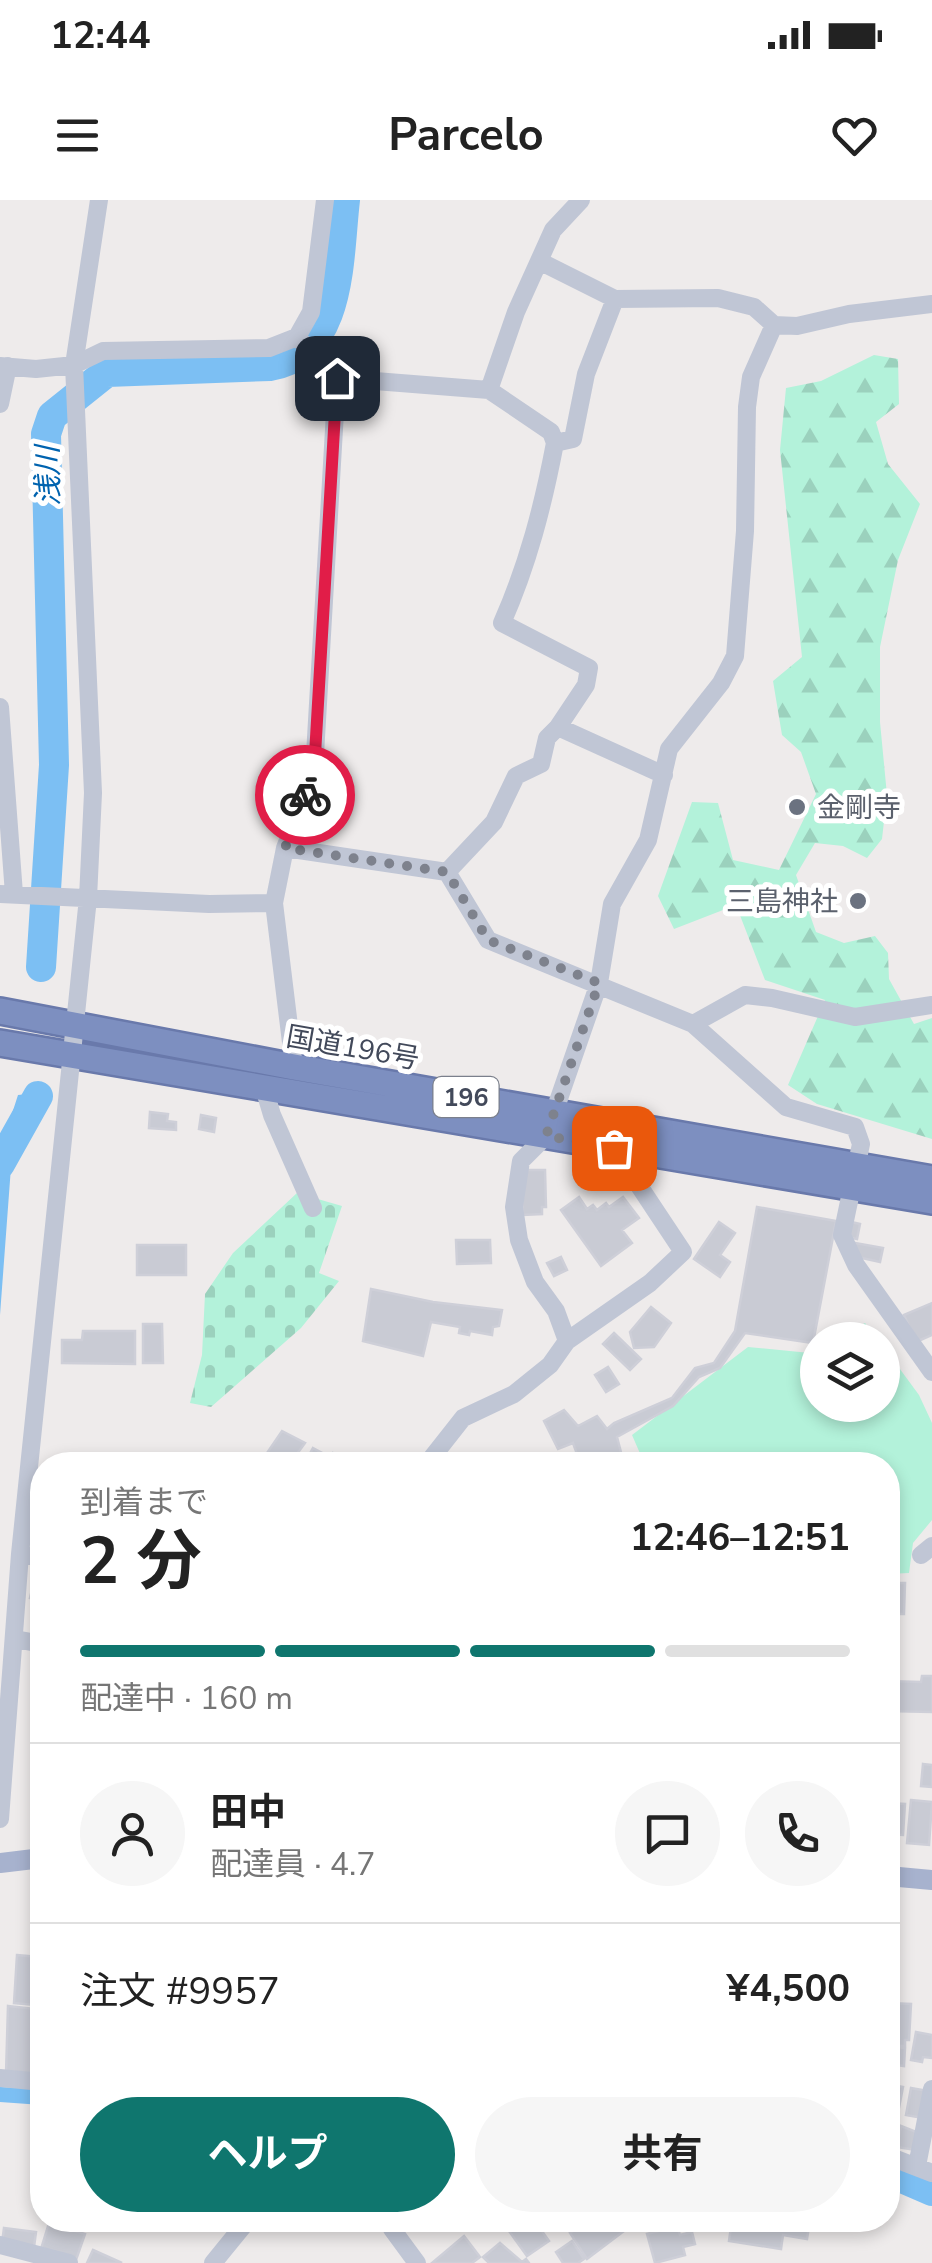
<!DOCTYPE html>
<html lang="ja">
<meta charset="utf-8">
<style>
body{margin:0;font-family:"Nunito Sans","Noto Sans JP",sans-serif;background:#f6f6f6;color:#222;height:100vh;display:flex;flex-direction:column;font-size:38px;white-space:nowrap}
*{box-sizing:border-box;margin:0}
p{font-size:32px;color:#767676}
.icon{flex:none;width:55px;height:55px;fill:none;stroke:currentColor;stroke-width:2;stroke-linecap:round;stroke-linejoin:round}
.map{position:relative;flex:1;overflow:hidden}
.drawer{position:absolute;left:30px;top:1252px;width:870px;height:780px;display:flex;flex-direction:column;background:#fff;border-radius:40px;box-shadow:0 5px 15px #0003}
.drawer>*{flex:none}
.tools{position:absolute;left:800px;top:1122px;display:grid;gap:20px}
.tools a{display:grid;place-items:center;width:100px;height:100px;border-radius:50%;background:#fff;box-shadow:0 5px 15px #0003;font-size:50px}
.pin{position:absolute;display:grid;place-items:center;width:85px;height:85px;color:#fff;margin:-42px;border-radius:20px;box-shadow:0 5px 15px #0006}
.courier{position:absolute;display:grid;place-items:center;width:100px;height:100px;margin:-50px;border:8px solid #e11d48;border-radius:50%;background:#fff;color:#222;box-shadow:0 2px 12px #0007}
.summary em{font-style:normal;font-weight:700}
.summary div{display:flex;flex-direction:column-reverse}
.summary{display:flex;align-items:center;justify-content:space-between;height:170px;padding:0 50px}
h1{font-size:65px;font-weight:700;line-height:75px}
.bar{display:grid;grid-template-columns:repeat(4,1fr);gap:15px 10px;align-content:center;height:120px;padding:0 50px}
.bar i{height:12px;border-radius:8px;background:#e0e0e0}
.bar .current{background:#0f766e}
.bar p{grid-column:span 4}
.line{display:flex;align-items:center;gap:25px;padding:0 50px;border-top:2px solid #e0e0e0}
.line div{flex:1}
.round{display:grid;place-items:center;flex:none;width:105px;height:105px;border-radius:52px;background:#f6f6f6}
.primary-button{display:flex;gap:20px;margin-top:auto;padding:20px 50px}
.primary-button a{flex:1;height:115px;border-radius:60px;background:#0f766e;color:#fff;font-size:40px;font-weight:700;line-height:115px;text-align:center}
.primary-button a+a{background:#f6f6f6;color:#222}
.status{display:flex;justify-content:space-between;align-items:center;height:70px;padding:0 50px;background:#fff;direction:ltr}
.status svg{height:28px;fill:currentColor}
header{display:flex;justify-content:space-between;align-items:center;height:130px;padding:0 50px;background:#fff;font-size:45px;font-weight:700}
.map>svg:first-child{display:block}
</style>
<div class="status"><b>12:44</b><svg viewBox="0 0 49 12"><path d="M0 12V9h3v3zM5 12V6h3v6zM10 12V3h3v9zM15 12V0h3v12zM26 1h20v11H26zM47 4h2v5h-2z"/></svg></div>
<header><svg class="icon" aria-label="menu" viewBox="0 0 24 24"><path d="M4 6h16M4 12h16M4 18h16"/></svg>Parcelo<svg class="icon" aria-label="heart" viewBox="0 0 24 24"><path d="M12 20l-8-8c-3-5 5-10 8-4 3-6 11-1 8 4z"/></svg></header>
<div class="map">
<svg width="932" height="2063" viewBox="0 0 932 2063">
<defs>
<pattern id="forest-firs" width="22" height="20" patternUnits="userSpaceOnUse" patternTransform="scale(2.5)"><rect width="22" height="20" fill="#b3f2da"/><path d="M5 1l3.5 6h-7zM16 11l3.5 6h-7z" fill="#9bd1bd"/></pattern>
<pattern id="cemetery-stones" width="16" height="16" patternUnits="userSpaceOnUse" patternTransform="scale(2.5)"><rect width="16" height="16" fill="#b3f2da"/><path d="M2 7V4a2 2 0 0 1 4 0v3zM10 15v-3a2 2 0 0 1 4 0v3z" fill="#9bd1bd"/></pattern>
</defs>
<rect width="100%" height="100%" fill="#eeebeb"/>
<path fill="url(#forest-firs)" d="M874 155 898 159 899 204 876 222 888 264 920 304 898 360 880 447V522L887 595 882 639 867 658 843 646 815 643 796 675 816 732 844 743 875 736 888 753 889 779 914 824 932 818V939L817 904 788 885 825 800 765 780 736 705 674 729 658 696 692 602 718 603 733 660 779 670 816 594 801 552 782 535 773 481 802 457 780 250 786 188 821 181Z"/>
<path fill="url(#cemetery-stones)" d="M297 993 342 1006 319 1073 339 1081 301 1128 211 1207 190 1203 202 1155 205 1094 233 1053Z"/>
<path fill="#b3f2da" d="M865 1123 878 1140H834Z
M883 1146 919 1195 932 1223V1320L913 1343 909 1373 888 1374V1265H645L632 1235 748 1147 810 1153 817 1149 818 1205H882Z"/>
<path fill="#7cbff3" d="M28 894 30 926 11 967 0 1115V951L18 895Z
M0 1887 42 1889V1905L0 1902Z"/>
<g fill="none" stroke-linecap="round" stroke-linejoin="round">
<path stroke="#7cbff3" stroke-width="30" d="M41 767 54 565 46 234 52 216 107 172 270 166C343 153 338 58 345 0
M0 964 38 896
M888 1972 932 1991"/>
</g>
<path fill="#c9cbd4" stroke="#cecfd8" stroke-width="2.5" d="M150 912 168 914 167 921 176 922V930L149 928Z
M201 915 216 918 214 932 199 929Z
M525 970H545L546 1007H542V1014L523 1015 521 979Z
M579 997 587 1009 593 1005 597 1010 606 1003 609 1007 623 997 639 1018 622 1030 632 1043 601 1066 561 1010Z
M757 1007 836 1021 813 1143 745 1133 720 1168 699 1177 673 1206 617 1237 622 1256 616 1259 618 1265H581L573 1243 558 1249 544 1221 564 1210 578 1226 597 1216 607 1229 614 1223 672 1198 695 1168 714 1163 735 1131Z
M847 1021 860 1024 857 1039 843 1036Z
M719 1022 735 1033 720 1055 730 1062 720 1077 694 1059Z
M456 1040H490L491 1063 457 1064Z
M855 1043 883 1048 880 1062 853 1056Z
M137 1045H186V1075H137Z
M561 1057 567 1070 554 1076 547 1063Z
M371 1089 433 1102 502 1110 499 1126 493 1127 492 1135 470 1131 469 1135 459 1133 460 1127 431 1122 423 1156 363 1141Z
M932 1103V1135L916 1142 904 1115Z
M651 1107 671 1123 654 1147 634 1148 630 1132Z
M143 1124H162L163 1163H143Z
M83 1131H135V1164L62 1163V1140H82Z
M614 1133 641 1159 630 1170 603 1144Z
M608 1167 619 1184 606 1192 595 1175Z
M282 1231 305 1243 289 1265 267 1253Z
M313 1248 326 1255 320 1265 307 1259Z
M333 1253 355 1265H326Z
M36 1372 42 1373V1401L30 1398Z
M888 1383H905L904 1414H888Z
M922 1476H932V1512L888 1511V1481L921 1482Z
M923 1564 932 1565V1587L921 1586Z
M911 1600 932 1602 929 1645 907 1643Z
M888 1603 905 1604 903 1635 888 1634Z
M17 1755 38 1757 35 1805 14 1803Z
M888 1803 911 1804 909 1840H905V1846H890L888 1842Z
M8 1806 36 1809 34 1873 6 1874Z
M39 1809H42V1864H37Z
M916 1832 932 1835V1858L923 1857 922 1862 911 1860Z
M888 1846 905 1848 904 1866 888 1864Z
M888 1884 903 1887 898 1913 888 1912Z
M911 1888 928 1891 923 1918 906 1915Z
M888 1925 895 1927 889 1950H888Z
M901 1926 919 1933 916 1950 897 1947Z
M510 2020H534L549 2041 527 2056 504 2024Z
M599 2020H623L628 2028 587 2059 570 2033 583 2025 586 2029Z
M732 2020 764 2025 765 2020H810L807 2039 783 2035 781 2049 729 2041Z
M49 2023 85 2034 76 2060 41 2049Z
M677 2026 680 2035 692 2032 695 2044 683 2047 685 2055 655 2063 647 2034Z
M4 2028 36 2032 34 2047 2 2043Z
M464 2036 480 2057 472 2063H432Z
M572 2041 584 2059 578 2063H563L556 2052Z
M500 2043 522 2062 526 2059 529 2063H489L483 2057Z
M93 2050 122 2063H87Z"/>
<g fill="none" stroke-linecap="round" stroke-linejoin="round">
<defs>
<path id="highway" d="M0 811 294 867 932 979
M0 843 932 1001"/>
</defs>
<use href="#highway" stroke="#6979ab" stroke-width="30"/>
<path stroke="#c0c6d5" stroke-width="18" d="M539 61 615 99 718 98 754 107 774 125 797 126 849 114 932 104
M297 137 337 178 489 190 551 232 555 243C543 306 528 364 502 423L589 468 586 485 558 527
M0 166 36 169 74 165 103 151 269 148 297 137 311 112 325 0
M489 190 516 112 553 30 581 0
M0 204 8 166
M555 243 573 239 586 174 615 99
M0 507 14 694
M285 648 447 672
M447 672 488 740 693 824 745 795 772 798 855 817 932 805
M447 672 494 622 516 576 541 564 547 538 558 527 664 575
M0 694 209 704 274 703 285 648 314 572 337 178
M274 703 294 867
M693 824 786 907 855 927 861 944 842 1035 856 1065 932 1172
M264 888 272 915 313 1008
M567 1141 650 1083 683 1052 614 948
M426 1265 463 1218 514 1194 550 1165 567 1141 556 1111 535 1082 519 1040 514 1007 521 961 546 936 599 783 612 704 648 640 669 549 721 483 735 456 745 331 747 207 751 177 774 125
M20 1354 42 1358
M921 1355 932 1346
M15 1439 42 1444
M0 1619 20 1354 88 698 93 593 74 165 99 0
M0 1878 42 1882
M888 1956 932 1973
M917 1966 932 1889
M393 2020 392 2029 417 2063
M0 2045 69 2063
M213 2063 248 2020"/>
<path stroke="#a7b2ce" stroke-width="20" d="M0 1663 42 1658
M888 1676 932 1680"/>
<use href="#highway" stroke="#7d8fc0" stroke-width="25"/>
</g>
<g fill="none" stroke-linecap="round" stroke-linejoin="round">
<path stroke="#7e828d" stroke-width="10" stroke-dasharray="0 18" d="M305 595 285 648 447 672 488 740 599 783 546 936 614 948"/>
<path stroke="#e11d48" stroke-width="12" d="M305 595 314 572 337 178"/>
</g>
<g fill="#6b7280" stroke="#fff" stroke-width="4">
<circle cx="797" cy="607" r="10"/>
<circle cx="858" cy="701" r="10"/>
</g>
<g text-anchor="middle" stroke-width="10" stroke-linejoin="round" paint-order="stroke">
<rect fill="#fff" stroke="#7b808c" stroke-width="2.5" x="433.5" y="877" width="65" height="40" rx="8"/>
<g font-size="25" font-weight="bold" fill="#42495a">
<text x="466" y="906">196</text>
</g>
<g font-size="28" fill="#5b616d" stroke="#fff" text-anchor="start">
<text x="817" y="617">金剛寺</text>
<text x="838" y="711" text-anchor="end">三島神社</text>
</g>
<g font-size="28" fill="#42495a" stroke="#fff">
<text transform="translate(353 847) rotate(10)" y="10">国道196号</text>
</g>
<g font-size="30" font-style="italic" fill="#0063af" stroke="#fff">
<text transform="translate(48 276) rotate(-91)" y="10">浅川</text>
</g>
</g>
</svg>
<div class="tools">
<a><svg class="icon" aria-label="layers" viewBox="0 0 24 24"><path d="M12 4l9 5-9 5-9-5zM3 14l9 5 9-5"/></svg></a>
</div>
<div class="pin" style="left:614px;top:948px;background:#ea580c"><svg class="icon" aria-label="bag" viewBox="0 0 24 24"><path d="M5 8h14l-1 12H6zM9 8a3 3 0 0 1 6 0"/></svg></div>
<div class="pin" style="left:337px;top:178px;background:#1f2937"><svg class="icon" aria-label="home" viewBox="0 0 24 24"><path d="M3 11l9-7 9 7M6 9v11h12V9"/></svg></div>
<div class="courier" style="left:305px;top:595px"><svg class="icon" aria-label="bike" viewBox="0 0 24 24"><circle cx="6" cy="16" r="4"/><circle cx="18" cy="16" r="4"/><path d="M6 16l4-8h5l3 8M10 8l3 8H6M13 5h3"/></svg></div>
<section class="drawer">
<div class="summary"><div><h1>2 分</h1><p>到着まで</p></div><em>12:46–12:51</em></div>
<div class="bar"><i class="current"></i><i class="current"></i><i class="current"></i><i></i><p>配達中 · 160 m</p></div>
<div class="line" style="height:180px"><a class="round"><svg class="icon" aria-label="person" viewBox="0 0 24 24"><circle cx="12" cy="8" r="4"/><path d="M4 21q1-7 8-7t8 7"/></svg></a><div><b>田中</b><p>配達員 · 4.7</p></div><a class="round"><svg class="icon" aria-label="chat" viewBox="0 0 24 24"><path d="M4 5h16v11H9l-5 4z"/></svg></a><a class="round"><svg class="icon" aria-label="phone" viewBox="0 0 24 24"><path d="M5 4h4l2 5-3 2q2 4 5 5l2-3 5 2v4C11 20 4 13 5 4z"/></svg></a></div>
<div class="line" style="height:130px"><div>注文 #9957</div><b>¥4,500</b></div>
<div class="primary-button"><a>ヘルプ</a><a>共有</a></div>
</section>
</div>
